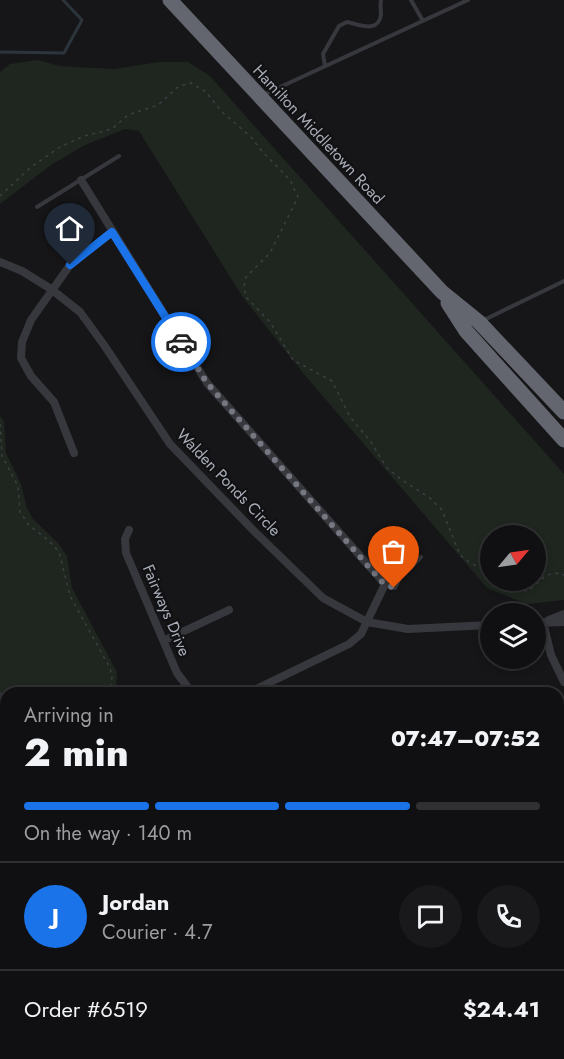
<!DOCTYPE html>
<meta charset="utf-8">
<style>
body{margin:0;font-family:Jost,sans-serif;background:#19191b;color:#f1f3f6;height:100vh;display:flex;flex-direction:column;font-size:22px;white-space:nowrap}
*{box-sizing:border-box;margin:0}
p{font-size:20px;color:#9c9d9f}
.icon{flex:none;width:33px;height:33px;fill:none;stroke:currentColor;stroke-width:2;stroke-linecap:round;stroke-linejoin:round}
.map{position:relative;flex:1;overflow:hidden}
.panel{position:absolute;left:0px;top:687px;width:564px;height:372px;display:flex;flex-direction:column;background:#101012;border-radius:18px 18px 0 0;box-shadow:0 3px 9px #0003,0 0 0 2px #303032}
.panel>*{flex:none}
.needle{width:39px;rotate:61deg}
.controls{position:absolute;left:480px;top:525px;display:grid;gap:12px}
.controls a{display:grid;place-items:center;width:66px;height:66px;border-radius:50%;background:#101012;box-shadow:0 3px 9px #0003,0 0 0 2px #303032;font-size:30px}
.pin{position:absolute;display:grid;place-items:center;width:51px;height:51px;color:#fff;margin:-62px -26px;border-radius:50% 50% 50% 0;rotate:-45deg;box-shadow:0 0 6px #0007}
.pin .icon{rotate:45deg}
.courier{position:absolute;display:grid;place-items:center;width:60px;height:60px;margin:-30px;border:4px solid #1a73e8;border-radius:50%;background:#fff;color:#222;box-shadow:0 2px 8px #0007}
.headline em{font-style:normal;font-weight:800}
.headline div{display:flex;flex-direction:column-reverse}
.headline{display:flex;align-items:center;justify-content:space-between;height:102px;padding:0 24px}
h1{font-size:39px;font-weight:800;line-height:45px}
.bar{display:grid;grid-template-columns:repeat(4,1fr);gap:9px 6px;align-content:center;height:72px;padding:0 24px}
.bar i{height:8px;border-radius:4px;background:#303032}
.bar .active{background:#1a73e8}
.bar p{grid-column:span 4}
.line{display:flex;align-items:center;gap:15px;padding:0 24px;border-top:2px solid #303032}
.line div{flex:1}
.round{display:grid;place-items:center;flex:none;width:63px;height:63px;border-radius:32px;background:#19191b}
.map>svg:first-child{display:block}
</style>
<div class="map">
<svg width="564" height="1059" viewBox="0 0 564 1059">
<rect width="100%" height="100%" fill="#161618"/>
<path fill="#1e261f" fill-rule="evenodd" d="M38 60 59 66 114 69 159 62H188L210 76 564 474V600L527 604 487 588 303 373 242 296 139 131 125 129 83 146 51 165 0 204V72L10 64ZM490 536H536V580H490Z
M0 416 4 421 6 453 21 484 27 508 33 519 58 543 67 556 72 588 117 672 116 693H6V937L0 911Z
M558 1035 564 1045V1059H518L513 1053H558Z
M34 1053H179V1059H35Z"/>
<path fill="#2c353c" d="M0 691 6 698V773L0 769Z"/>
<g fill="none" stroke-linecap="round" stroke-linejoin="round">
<path stroke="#2c353c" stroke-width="3" d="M0 52 64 53 82 20 63 0
M169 1053 172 1059"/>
<path stroke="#3d3f44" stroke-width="1.5" stroke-dasharray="3 4.5" stroke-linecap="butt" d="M0 196 31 167 60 147 84 136 112 129 128 115 158 105 179 86 191 83 206 92 222 112 251 137 261 150 290 180 298 197 270 253 246 277 244 286 246 297 270 322 293 360 332 381 350 417 371 442 387 468 402 480 430 498 442 510 460 555 469 562 490 573
M0 424 2 456 18 486 20 512 29 525 49 541 59 552 70 596 110 668 112 677 110 693
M504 580 515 588 527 591C540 583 547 568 564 575
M0 890 6 905
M558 1043 562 1051 563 1059
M41 1053 42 1059"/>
<path stroke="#37383d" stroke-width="4" d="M411 0 423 21
M325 66 323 54 339 26 347 22C358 24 378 34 381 15 381 10 380 5 381 0
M263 95 468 0
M37 207 119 156
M484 320 564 281
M385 584 395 588 400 578 421 557"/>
<path stroke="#37383d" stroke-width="8" d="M81 180 207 383 385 584 361 634 349 644 248 693
M0 262 22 271 51 289 80 312 104 345 170 444 252 529 323 598 367 622 408 629 490 625
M74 453 54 402 31 376 21 358 22 342 31 320 70 265 112 232
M129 530 125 539 126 553 177 673 189 689 199 693
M549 620 564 614
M543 622 551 655 564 682
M536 623 564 622
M165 640 229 610
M558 706 564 703
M558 939 564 948
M249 1053 251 1059
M397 1053 405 1059"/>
<path stroke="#63666e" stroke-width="15" d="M170 0 442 292 479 322 564 412
M448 303 466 331 564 440"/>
</g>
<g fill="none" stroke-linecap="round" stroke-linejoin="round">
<path stroke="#757880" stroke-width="6" stroke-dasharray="0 10.8" d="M181 342 207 383 384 584 394 588"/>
<path stroke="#1a73e8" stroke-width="8" d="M70 265 112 232 181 342"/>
</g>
<g text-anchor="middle" stroke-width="4.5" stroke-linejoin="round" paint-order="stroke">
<g font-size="16" fill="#a8adb8" stroke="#111113">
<text transform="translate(319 134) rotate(47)" y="6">Hamilton Middletown Road</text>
<text transform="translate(229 482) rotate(46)" y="6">Walden Ponds Circle</text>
<text transform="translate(167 610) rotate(67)" y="6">Fairways Drive</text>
</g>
</g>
</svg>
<div class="controls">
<a><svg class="needle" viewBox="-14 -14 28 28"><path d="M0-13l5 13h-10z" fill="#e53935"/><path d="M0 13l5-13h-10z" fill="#9c9d9f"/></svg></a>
<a><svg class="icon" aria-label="layers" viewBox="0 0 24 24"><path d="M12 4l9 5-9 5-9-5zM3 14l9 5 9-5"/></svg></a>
</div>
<div class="pin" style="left:394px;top:588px;background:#ea580c"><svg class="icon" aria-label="bag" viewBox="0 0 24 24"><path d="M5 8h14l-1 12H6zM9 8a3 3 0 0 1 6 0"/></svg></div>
<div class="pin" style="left:70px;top:265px;background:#1f2937"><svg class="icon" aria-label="home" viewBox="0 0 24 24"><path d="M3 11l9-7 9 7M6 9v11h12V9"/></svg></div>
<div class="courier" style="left:181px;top:342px"><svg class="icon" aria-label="car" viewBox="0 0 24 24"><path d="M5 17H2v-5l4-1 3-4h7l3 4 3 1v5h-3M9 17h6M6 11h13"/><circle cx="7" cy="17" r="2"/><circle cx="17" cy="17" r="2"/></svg></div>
<section class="panel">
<div class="headline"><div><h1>2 min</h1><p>Arriving in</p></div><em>07:47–07:52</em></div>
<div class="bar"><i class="active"></i><i class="active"></i><i class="active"></i><i></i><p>On the way · 140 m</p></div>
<div class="line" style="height:108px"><b class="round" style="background:#1a73e8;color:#fff">J</b><div><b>Jordan</b><p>Courier · 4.7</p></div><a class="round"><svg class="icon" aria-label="chat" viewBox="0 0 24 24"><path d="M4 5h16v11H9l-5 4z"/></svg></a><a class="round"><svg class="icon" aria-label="phone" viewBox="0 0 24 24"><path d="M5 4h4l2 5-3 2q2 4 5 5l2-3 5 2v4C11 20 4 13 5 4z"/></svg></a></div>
<div class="line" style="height:78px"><div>Order #6519</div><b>$24.41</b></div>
</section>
</div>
